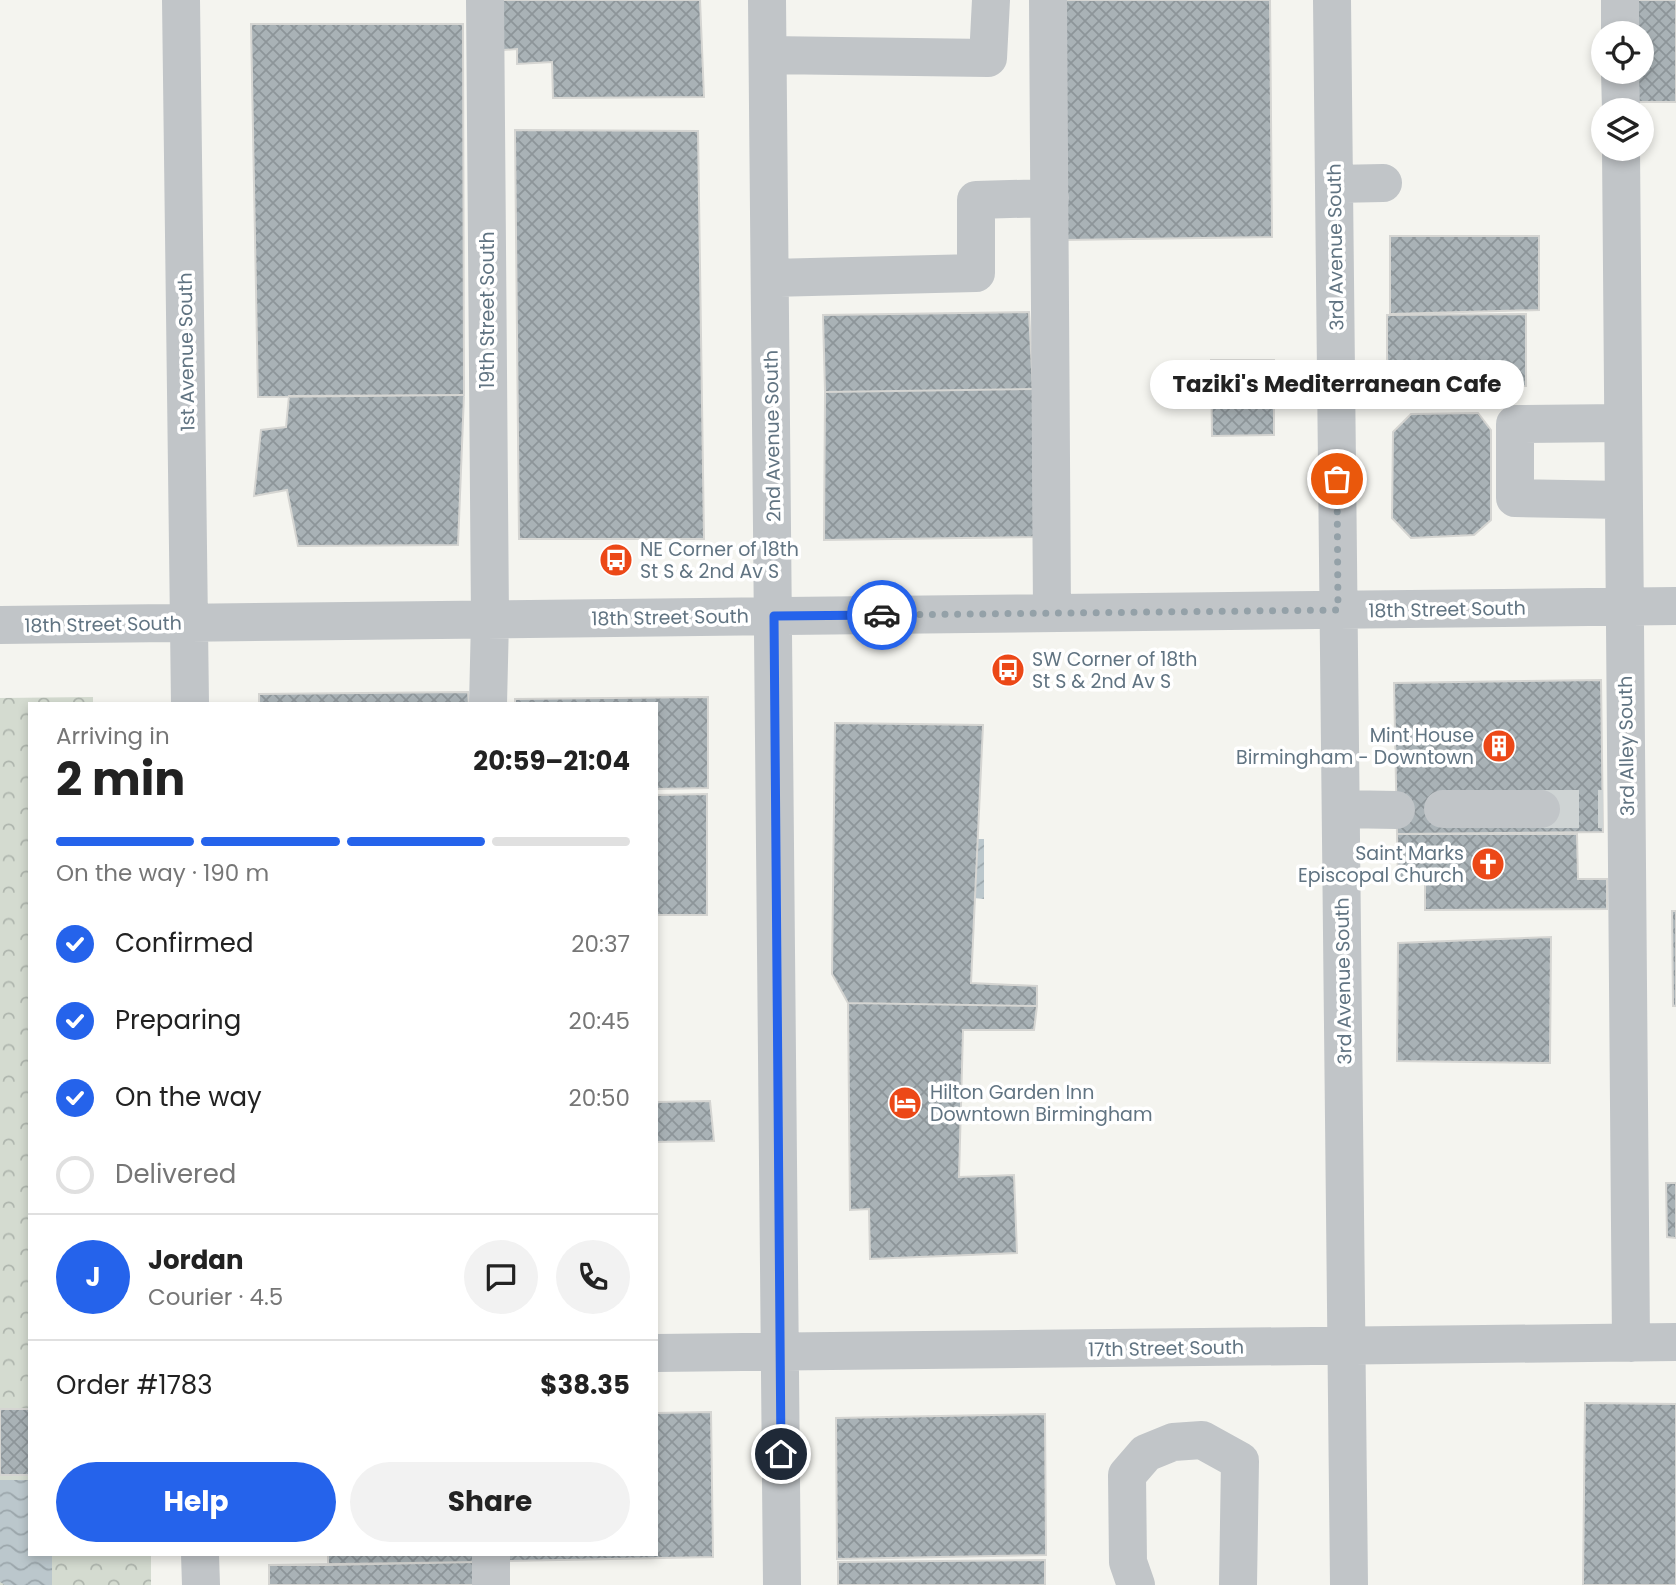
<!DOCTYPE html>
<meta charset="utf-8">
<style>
body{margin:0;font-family:Poppins,sans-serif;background:#f2f2f2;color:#222;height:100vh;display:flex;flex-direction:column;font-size:26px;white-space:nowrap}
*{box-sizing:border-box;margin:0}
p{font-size:23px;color:#767676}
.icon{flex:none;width:38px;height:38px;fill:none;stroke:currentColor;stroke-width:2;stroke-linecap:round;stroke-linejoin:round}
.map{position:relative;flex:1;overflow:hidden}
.side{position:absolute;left:28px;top:702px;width:630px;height:854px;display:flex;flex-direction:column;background:#fff;border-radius:0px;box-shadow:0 4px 10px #0003}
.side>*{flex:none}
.tools{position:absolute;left:1591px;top:21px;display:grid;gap:14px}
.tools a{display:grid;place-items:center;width:63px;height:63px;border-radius:50%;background:#fff;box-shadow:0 4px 10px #0003;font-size:35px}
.pin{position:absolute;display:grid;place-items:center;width:60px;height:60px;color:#fff;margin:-30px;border:4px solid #fff;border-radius:50%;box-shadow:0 2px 7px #0007}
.courier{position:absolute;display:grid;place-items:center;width:70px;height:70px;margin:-35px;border:5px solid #2563eb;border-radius:50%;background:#fff;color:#222;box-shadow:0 2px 9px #0007}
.bubble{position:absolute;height:49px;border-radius:24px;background:#fff;box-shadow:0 4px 10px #0003;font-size:23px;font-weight:700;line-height:49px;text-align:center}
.headline em{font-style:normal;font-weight:700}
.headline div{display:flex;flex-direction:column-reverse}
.headline{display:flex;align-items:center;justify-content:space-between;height:119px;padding:0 28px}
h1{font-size:46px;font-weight:700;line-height:52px}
.bar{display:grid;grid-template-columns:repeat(4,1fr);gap:10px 7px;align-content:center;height:84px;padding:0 28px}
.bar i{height:9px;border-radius:5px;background:#e0e0e0}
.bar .current{background:#2563eb}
.bar p{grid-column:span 4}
.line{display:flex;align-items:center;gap:18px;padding:0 28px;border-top:2px solid #e0e0e0}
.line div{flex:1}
.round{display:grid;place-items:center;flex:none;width:74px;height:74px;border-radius:37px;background:#f2f2f2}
ol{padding:0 28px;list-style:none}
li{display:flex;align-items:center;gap:21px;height:77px}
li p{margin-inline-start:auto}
li .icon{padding:7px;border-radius:50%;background:#2563eb;color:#fff;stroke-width:4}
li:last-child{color:#767676}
li i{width:38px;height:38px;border:4px solid #e0e0e0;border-radius:50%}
.cta{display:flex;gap:14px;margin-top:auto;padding:14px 28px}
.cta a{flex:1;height:80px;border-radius:42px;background:#2563eb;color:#fff;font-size:28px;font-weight:700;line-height:80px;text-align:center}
.cta a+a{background:#f2f2f2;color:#222}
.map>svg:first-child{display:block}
</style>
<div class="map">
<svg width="1676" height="1585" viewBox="0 0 1676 1585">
<defs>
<pattern id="forest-crowns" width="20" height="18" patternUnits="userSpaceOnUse" patternTransform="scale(1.75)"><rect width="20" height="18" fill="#d4dbd0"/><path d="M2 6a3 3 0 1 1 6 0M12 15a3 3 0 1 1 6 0" fill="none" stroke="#afb6ae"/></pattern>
<pattern id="water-waves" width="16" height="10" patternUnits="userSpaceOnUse" patternTransform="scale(1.75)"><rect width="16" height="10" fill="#bbc7cc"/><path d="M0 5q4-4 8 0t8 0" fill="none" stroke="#9ba6ab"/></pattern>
<pattern id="building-cross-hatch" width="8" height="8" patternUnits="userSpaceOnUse" patternTransform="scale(1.75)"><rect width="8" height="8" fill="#a9b2b6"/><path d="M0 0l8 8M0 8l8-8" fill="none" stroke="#8d9599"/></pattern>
</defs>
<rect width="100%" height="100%" fill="#f4f4ef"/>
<path fill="url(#forest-crowns)" d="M93 697V703L30 704V1554H151V1585H0V698Z"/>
<path fill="url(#water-waves)" d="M963 839H984V899L963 897Z
M0 1480H30V1554H52V1585H5L0 1582Z"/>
<path fill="url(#building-cross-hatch)" stroke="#d5d5d2" stroke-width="2" d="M491 0H700L704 97 553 98 552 62 517 64V49L490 51Z
M1061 0H1270L1272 237 1062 240Z
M1628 0H1676V102H1633V72H1642V33H1628Z
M251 24H463L464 395 258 397Z
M515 130 698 131 704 539H519Z
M1390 236H1539V310L1390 314Z
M1029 312 1033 389 825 392 823 315Z
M1526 314V386L1392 387 1391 365H1387V315Z
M1211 360H1274V435L1212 436Z
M1033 389 1034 537 824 540 825 392Z
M464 395 458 545 298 546 287 490 254 496 261 430 286 427 289 396Z
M1478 413 1491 430V520L1474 535 1411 538 1392 518 1393 432 1411 414Z
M1601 680 1603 832 1397 834 1394 683Z
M468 692 469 704H259V694Z
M708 697V788L656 789V704H515V699Z
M835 723 983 725 971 983 1037 986V1006L848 1003 832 974Z
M707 794V915H656V795Z
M1397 834H1577L1578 879H1607V909L1425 910V881L1398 882Z
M1672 911H1676V1006H1673Z
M1551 937 1550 1063 1397 1061 1398 943Z
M848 1003 1037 1006 1034 1030H963L959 1177 1014 1175 1017 1253 870 1259 869 1209 850 1210Z
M710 1101 714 1141 656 1142V1102Z
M1666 1183H1676V1238L1667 1237Z
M1585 1403 1676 1404V1585H1583Z
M0 1409H30V1475H0Z
M711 1412 713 1557 508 1561 507 1554H656V1413Z
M1045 1414 1046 1555 837 1559 836 1418Z
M328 1554H475L476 1562 328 1565Z
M1045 1560V1585H838V1562Z
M476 1562V1585H269V1565Z"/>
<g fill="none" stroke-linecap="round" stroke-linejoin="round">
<path stroke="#cfd4d4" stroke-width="38" stroke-dasharray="38 19" stroke-linecap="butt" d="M1541 809H1603"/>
<path stroke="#c1c5c8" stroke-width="38" d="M181 0 190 704
M485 0 490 620 488 704
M767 0 782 1585
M1048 0 1052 613
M1332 0 1349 1585
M1620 0V33
M768 55 988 58 991 0
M1620 72 1621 110
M1621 149 1631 1343
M1334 184 1383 183
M770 278 976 273V200L1050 198
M1623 423 1515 424V498L1624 500
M0 625 1676 606
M1341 809 1396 810
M1443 809H1541
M656 1353 1676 1342
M200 1554 201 1585
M491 1585V1554
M1136 1585 1128 1562 1127 1475 1146 1453 1173 1442 1202 1440 1240 1461 1238 1585"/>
</g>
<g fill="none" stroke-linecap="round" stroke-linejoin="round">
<path stroke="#94a1a8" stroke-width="7" stroke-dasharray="0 12.6" d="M882 615 1338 610 1337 479"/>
<path stroke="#2563eb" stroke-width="9" d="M781 1454 774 616 882 615"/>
</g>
<defs>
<symbol id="bus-disc" viewBox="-11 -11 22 22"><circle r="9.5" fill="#ec4817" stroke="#fff"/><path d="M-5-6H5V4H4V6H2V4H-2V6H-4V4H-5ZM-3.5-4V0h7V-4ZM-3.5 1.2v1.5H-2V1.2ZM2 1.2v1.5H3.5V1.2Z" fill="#fff"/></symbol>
<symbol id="building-disc" viewBox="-11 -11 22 22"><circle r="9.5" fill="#ec4817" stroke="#fff"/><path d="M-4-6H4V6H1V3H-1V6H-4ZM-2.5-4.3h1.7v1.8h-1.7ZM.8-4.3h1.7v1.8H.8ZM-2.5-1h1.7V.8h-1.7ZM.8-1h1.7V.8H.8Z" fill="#fff"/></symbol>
<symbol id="church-disc" viewBox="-11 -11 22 22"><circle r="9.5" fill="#ec4817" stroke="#fff"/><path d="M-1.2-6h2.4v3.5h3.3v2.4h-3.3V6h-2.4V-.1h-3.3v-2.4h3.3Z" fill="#fff"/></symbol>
<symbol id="hotel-disc" viewBox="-11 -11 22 22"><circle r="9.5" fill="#ec4817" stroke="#fff"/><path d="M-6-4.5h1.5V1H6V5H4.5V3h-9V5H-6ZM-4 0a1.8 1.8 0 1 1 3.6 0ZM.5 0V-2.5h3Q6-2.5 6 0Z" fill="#fff"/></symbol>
</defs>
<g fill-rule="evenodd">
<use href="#bus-disc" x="597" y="541" width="38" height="38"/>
<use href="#bus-disc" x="989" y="651" width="38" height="38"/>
<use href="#building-disc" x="1480" y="727" width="38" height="38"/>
<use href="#church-disc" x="1469" y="845" width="38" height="38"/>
<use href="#hotel-disc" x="886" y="1084" width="38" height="38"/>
</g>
<g text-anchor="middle" stroke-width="7" stroke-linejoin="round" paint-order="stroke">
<g font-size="19" fill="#617482" stroke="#fff">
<text transform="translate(1335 247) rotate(-91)" y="7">3rd Avenue South</text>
<text transform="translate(487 310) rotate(-90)" y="7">19th Street South</text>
<text transform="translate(186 352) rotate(-91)" y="7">1st Avenue South</text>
<text transform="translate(772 436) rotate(-91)" y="7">2nd Avenue South</text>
<text transform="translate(1447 609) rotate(-1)" y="7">18th Street South</text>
<text transform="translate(670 617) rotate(-1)" y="7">18th Street South</text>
<text transform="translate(103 624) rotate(-1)" y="7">18th Street South</text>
<text transform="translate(1626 746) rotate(-91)" y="7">3rd Alley South</text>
<text transform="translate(1343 981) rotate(-91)" y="7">3rd Avenue South</text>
<text transform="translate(1166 1348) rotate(-1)" y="7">17th Street South</text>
</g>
<g font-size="19" fill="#617482" stroke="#fff" text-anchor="start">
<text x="640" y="556">NE Corner of 18th<tspan x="640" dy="22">St S &amp; 2nd Av S</tspan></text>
<text x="1032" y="666">SW Corner of 18th<tspan x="1032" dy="22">St S &amp; 2nd Av S</tspan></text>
<text x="1474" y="742" text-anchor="end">Mint House<tspan x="1474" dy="22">Birmingham - Downtown</tspan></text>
<text x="1464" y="860" text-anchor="end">Saint Marks<tspan x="1464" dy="22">Episcopal Church</tspan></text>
<text x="930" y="1099">Hilton Garden Inn<tspan x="930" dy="22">Downtown Birmingham</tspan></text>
</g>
</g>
</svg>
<div class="tools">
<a><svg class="icon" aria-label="locate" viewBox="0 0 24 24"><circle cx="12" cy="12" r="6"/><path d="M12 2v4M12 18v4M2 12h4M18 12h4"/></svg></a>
<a><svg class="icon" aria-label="layers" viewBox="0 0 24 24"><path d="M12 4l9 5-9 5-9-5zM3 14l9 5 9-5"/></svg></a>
</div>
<div class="pin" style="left:1337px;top:479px;background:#ea580c"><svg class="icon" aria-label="bag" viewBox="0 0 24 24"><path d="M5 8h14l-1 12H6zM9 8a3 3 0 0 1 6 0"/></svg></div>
<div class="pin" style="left:781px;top:1454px;background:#1f2937"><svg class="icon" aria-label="home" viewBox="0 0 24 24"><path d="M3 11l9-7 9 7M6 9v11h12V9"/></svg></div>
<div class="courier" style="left:882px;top:615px"><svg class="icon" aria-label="car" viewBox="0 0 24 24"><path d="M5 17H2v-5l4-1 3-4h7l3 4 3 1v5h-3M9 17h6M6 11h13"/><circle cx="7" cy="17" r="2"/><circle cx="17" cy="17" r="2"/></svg></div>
<div class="bubble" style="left:1150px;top:360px;width:374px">Taziki's Mediterranean Cafe</div>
<section class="side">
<div class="headline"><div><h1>2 min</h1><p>Arriving in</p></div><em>20:59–21:04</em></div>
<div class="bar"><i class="current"></i><i class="current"></i><i class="current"></i><i></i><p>On the way · 190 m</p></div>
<ol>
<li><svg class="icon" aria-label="check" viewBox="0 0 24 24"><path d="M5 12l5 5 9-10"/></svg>Confirmed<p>20:37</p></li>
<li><svg class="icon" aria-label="check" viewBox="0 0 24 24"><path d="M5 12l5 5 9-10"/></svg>Preparing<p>20:45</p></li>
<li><svg class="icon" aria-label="check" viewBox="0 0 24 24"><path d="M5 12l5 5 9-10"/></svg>On the way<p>20:50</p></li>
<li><i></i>Delivered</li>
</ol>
<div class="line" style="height:126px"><b class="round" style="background:#2563eb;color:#fff">J</b><div><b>Jordan</b><p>Courier · 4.5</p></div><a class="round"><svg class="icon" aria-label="chat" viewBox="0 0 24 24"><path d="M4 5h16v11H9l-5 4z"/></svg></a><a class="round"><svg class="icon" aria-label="phone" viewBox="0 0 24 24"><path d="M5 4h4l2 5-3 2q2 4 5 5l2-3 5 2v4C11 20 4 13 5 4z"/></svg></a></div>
<div class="line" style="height:91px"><div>Order #1783</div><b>$38.35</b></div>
<div class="cta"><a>Help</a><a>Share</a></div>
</section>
</div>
